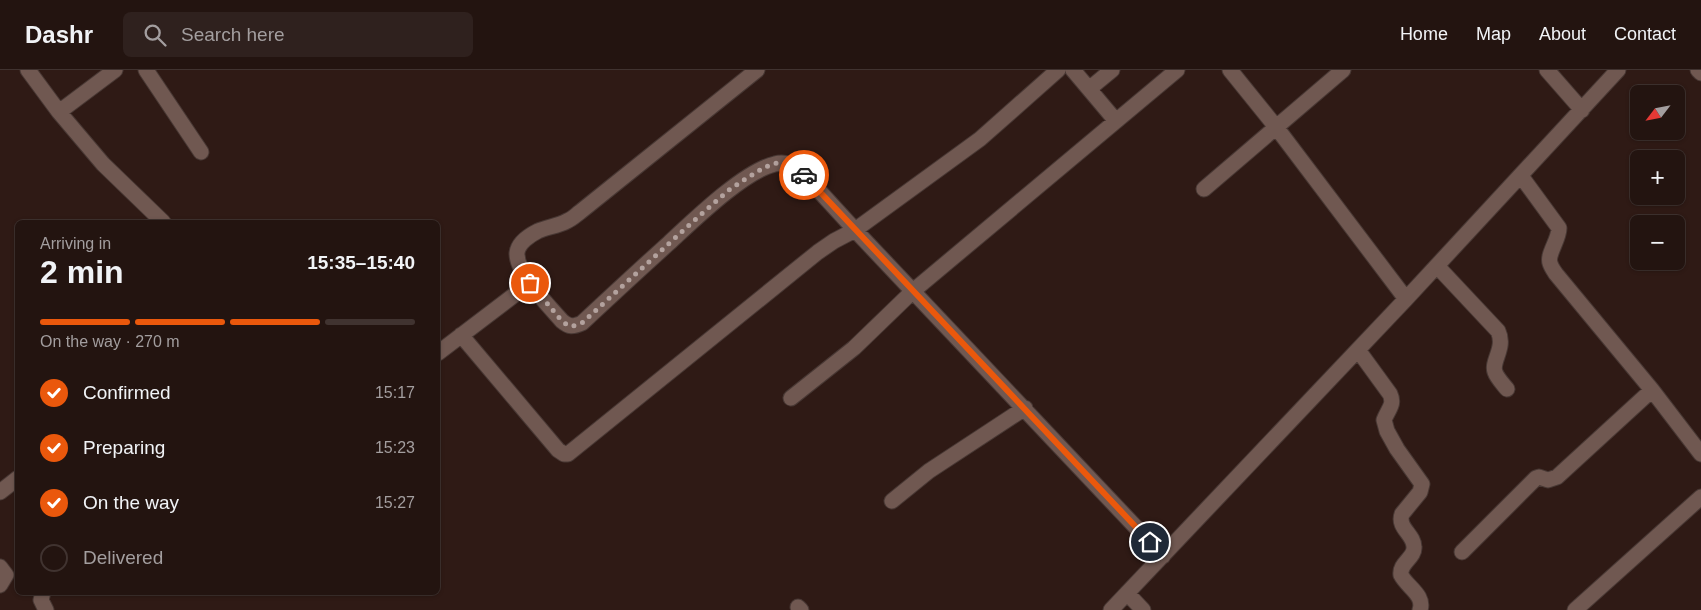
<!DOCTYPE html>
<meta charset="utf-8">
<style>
body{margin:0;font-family:Helvetica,sans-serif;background:#2f211e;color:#f1f3f6;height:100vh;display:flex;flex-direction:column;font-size:19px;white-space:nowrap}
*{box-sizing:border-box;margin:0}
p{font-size:16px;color:#a39e9f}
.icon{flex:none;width:28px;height:28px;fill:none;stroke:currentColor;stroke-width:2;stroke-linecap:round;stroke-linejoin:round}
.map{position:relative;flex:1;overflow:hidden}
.panel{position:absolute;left:15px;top:150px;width:425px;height:375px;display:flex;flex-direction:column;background:#231410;border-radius:8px;box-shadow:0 1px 4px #0004,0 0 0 1px #403330}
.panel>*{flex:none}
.needle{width:32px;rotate:238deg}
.tools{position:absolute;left:1630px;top:15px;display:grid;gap:10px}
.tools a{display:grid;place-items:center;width:55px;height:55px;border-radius:8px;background:#231410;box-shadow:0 1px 4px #0004,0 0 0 1px #403330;font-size:25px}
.pin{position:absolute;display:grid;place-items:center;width:42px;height:42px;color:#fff;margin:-21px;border:2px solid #fff;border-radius:50%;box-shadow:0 1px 5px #0007}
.courier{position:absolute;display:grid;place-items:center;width:50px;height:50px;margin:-25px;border:4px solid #ea580c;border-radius:50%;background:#fff;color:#222;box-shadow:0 1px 6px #0007}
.head em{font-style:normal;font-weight:700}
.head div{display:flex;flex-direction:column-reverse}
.head{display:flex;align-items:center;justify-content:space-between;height:85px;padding:0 25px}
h1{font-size:32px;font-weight:700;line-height:38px}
.bar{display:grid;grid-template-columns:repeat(4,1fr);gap:8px 5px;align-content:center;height:60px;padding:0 25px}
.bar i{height:6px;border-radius:4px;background:#403330}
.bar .selected{background:#ea580c}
.bar p{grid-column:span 4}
ol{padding:0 25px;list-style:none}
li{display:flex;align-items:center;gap:15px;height:55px}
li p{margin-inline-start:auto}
li .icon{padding:5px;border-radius:50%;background:#ea580c;color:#fff;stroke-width:4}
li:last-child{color:#a39e9f}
li i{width:28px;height:28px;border:2px solid #403330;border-radius:50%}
header{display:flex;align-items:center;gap:30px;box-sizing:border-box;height:70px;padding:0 25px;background:#231410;border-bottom:1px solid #403330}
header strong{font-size:24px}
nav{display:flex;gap:28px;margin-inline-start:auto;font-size:18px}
.search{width:350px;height:45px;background:#2f211e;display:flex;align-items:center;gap:12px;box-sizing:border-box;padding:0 18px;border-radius:8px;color:#a39e9f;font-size:19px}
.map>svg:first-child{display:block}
</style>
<header>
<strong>Dashr</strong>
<div class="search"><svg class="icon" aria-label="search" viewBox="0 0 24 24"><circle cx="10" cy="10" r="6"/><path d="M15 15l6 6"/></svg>Search here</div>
<nav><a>Home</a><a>Map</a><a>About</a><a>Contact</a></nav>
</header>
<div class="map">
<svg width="1701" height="540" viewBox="0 0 1701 540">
<rect width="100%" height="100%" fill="#2f1a15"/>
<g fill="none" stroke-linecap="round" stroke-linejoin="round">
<defs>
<path id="minor" d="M28 0 59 42 103 94 163 152
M146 0 201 82
M757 0 580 142C576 145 572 149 567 151 558 156 547 157 538 161 530 165 518 173 517 183 516 203 549 236 562 251 569 257 573 257 582 253 611 226 640 199 669 173 694 150 744 101 775 94 785 91 793 95 800 100L855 160 1163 486
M1073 0 1116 51
M1230 0 1276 57 1406 229
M1547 0 1582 40
M1698 0 1701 3
M1089 19 1112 0
M59 42 115 0
M1521 106 1559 158C1559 170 1547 184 1550 193 1551 197 1554 201 1556 204L1652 320 1701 384
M1204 119 1343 0
M1437 196 1498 261C1506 278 1491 291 1495 302 1497 308 1503 314 1507 319
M461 265 558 380 564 384H568L818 182 834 171 855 160 980 69 1058 0
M1358 280 1390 324C1395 335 1388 339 1384 350L1387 361 1397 379 1422 414 1420 422 1402 444C1397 458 1414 464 1414 477 1415 488 1399 493 1401 505 1407 517 1425 525 1420 540
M438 283 530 213
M791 328 854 278 913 221 1177 0
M0 422 18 408
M892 431 929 401 1025 338
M1462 482 1536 408 1539 407 1548 410 1557 407 1652 320
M0 497 6 505 0 515
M43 522 41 530 46 540
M1127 523 1143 540
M798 537 801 540
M1111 540 1406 229 1618 0
M1575 540 1701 427"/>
</defs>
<use href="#minor" stroke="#483834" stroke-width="17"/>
<use href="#minor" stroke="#705851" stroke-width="15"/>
</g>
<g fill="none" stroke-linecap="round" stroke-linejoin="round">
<path stroke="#b3a29e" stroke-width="5" stroke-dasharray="0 9" d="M530 213 562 251C569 257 573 257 582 253L698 147 729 120 744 110 765 97 777 93 791 94 804 105"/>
<path stroke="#ea580c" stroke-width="6" d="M804 105 1150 472"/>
</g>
</svg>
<div class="tools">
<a><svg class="needle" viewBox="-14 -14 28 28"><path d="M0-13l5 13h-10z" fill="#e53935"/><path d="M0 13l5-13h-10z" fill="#a39e9f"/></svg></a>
<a>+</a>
<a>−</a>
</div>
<div class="pin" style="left:530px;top:213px;background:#ea580c"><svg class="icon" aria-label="bag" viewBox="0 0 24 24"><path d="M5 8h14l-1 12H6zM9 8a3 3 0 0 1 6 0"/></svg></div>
<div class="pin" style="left:1150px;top:472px;background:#1f2937"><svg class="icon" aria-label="home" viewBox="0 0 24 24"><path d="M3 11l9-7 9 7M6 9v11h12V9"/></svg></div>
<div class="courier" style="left:804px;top:105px"><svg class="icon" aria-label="car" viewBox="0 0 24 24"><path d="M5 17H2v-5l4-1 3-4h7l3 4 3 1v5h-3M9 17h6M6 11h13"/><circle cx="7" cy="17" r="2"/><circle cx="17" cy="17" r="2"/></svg></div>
<section class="panel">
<div class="head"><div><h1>2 min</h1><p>Arriving in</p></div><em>15:35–15:40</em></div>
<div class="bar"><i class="selected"></i><i class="selected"></i><i class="selected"></i><i></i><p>On the way · 270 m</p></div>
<ol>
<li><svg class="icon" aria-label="check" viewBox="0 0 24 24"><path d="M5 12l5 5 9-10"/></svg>Confirmed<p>15:17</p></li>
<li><svg class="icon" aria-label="check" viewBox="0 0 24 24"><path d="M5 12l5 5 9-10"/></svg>Preparing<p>15:23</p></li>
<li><svg class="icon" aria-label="check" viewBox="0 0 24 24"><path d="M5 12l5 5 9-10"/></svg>On the way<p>15:27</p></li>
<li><i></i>Delivered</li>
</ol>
</section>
</div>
